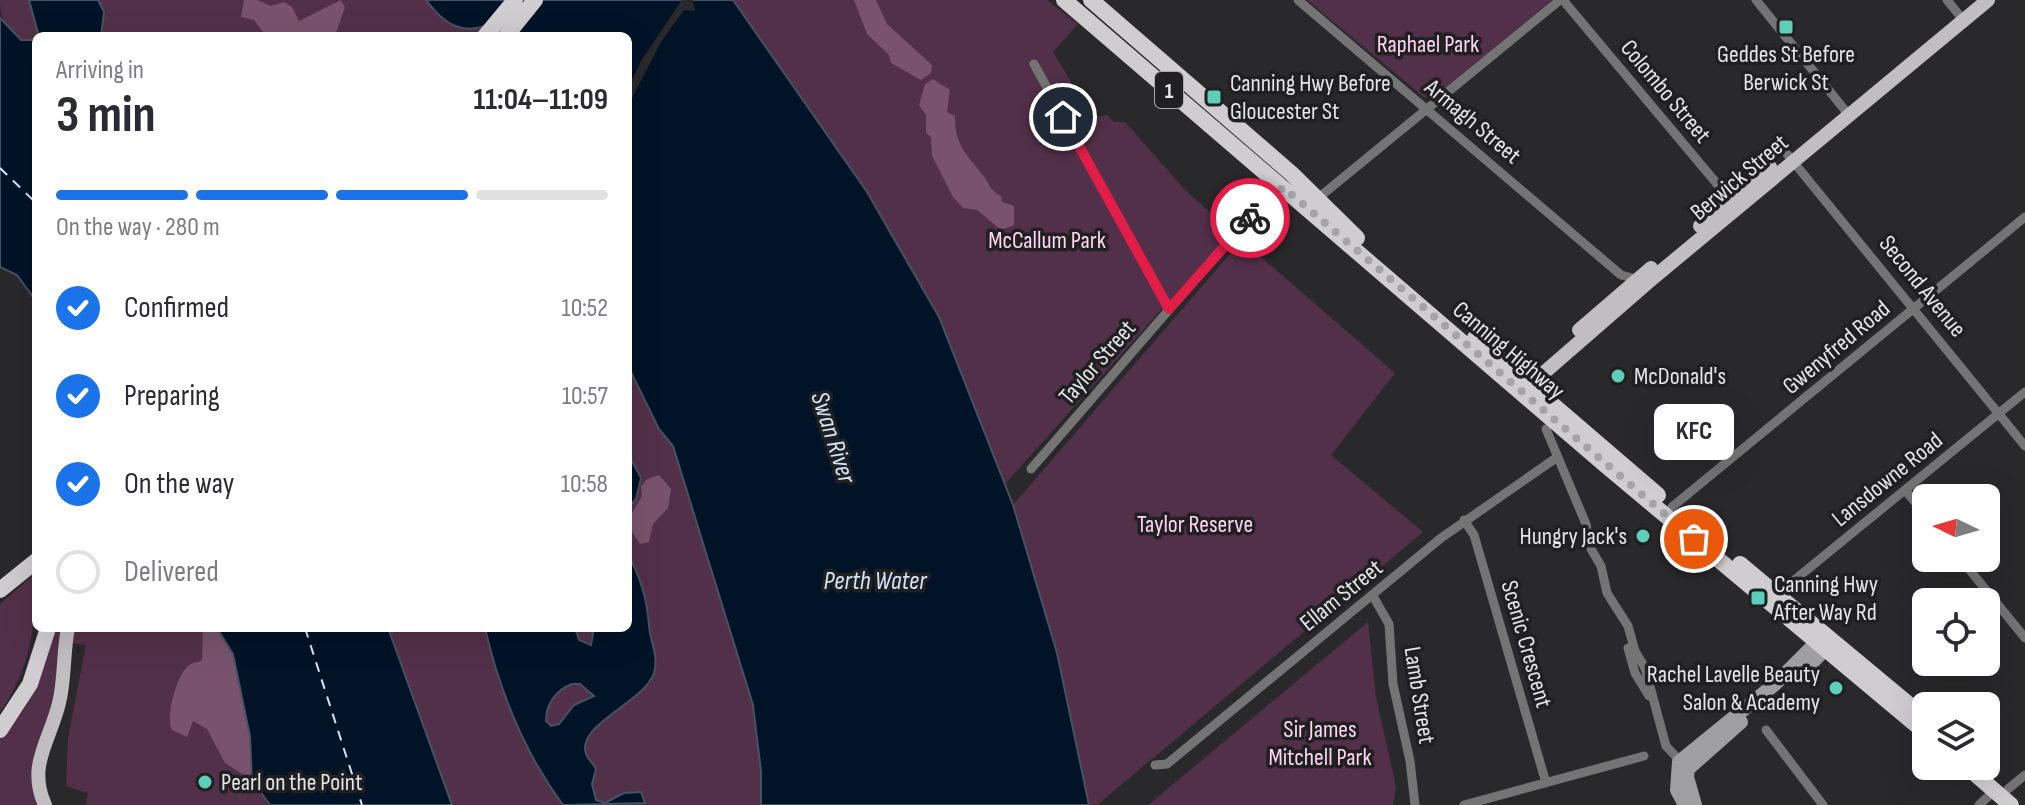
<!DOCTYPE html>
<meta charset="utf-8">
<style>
body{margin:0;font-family:"Sofia Sans Condensed",sans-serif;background:#f2f2f3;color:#2b2b33;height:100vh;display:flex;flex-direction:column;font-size:30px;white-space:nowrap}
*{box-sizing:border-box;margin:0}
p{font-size:26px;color:#7c7c81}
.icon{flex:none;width:44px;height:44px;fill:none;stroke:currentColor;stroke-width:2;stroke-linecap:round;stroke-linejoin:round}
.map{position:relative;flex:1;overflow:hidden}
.side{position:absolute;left:32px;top:32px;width:600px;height:600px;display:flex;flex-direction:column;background:#fff;border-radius:12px;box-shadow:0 8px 32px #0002}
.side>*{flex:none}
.needle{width:52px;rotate:275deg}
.controls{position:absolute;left:1912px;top:484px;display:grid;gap:16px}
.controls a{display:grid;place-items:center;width:88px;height:88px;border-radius:12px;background:#fff;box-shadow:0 8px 32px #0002;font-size:40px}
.pin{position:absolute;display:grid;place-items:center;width:68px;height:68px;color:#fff;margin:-34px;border:4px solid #fff;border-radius:50%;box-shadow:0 2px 8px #0007}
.courier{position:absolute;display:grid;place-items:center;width:80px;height:80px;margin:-40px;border:6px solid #e11d48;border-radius:50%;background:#fff;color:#222;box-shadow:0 2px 10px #0007}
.bubble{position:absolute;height:56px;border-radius:12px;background:#fff;box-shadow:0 8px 32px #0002;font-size:26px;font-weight:700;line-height:56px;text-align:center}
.head em{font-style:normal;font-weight:700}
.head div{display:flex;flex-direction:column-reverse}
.head{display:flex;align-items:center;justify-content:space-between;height:136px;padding:0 24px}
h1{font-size:52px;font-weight:700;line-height:60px}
.bar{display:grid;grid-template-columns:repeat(4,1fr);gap:12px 8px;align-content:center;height:96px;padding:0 24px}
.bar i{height:10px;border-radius:6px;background:#e1e1e2}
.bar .active{background:#1a73e8}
.bar p{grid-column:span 4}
ol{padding:0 24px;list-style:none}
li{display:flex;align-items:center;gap:24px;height:88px}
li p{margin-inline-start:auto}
li .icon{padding:8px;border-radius:50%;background:#1a73e8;color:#fff;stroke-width:4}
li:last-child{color:#7c7c81}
li i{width:44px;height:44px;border:4px solid #e1e1e2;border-radius:50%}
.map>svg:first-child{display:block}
</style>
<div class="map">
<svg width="2025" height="805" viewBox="0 0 2025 805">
<rect width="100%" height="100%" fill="#29292c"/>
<path fill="#533049" d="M0 0H29L38 33 32 40H21C6 27 0 20 0 0Z
M98 0H426L437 11 491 24 499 36H101Z
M733 0H1047L1078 24 1053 52 1092 117 1107 115 1114 122H1125L1187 192 1232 231 1004 485 939 317 867 192Z
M1307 0H1552L1436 96 1425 98Z
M1246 244 1395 373 1331 455 1423 532 1097 805H1089L1057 653 1013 505 1235 248Z
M628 366 659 429 673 446 753 705 761 771V805H452L388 628H628Z
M36 573C36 624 31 669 0 712V604Z
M1368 622 1376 697 1396 787 1393 805H1148Z
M53 628H64L48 723 42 805H0V739L25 708 37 683Z
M72 628H217L233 654 250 736 252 780 268 805H86L88 793 66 786 68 738 86 645 69 643Z"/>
<path fill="#79536d" d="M244 0H257L271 6 284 2 292 7 299 21 341 0 345 7 335 36H266L254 20 241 17Z
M854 0H876L887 24 932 65 931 73 921 80 891 63 889 55 867 34Z
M933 79 950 90 947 112 955 116C954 143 966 154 981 173 990 183 988 189 1001 196L1002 202 1014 206V225L1001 230 977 210 963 208 953 197 932 156 931 137 926 133V115L919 105 925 84Z
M659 475 671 489 668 508 653 524 649 542 640 544 632 532 629 518 642 496 641 486 647 479Z
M203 628H217L233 654 250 736 252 780 225 763 207 729 193 721 187 737 172 730C165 717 177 671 191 664 195 662 199 662 202 660Z"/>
<path fill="#001327" stroke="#455261" stroke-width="2" fill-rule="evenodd" d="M29 0H98L104 12 101 36H36V301L17 275 0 267V18L21 40H32L38 33Z
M426 0H733L867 192 939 317 1013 505 1057 653 1089 805H761V771L753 705 673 446 659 429 628 366V36H499L491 24C461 36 444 24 426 0Z
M628 454 641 478 636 499 628 508Z
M628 555C641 577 647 600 649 625 650 643 659 655 654 673 644 703 576 724 586 754 588 760 593 763 596 769L592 784 596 800 605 803 624 793 641 792 645 803 563 805C524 752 500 693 485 628H575L579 640 591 645 594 628H628ZM572 684H580L594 696 574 705 559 724 551 726 546 721C546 704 556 690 572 684Z
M217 628H388L452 805H270L252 780 250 736 233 654Z"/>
<path fill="#29292c" d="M682 0H693L695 11 684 10 661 42 628 106V88L641 61Z"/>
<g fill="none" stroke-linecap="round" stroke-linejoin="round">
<path stroke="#d0e6fb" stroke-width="2" stroke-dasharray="10 8" stroke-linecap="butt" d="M0 168 36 203
M305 628 362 805"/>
<path stroke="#757475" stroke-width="9" d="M1298 0 1621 275 1637 279
M1563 0 1733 203
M1756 0 1848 114
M1947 0 1964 21
M1034 64 1169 309
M1787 154 2025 446
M1317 199 1560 0
M1258 210 1260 200 1275 179
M1546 429 1586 524 1591 549 1601 566 1607 593 1628 626 1635 651 1645 668 1666 746 1684 765
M1031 469 1238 230C1254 214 1270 203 1284 186
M1905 490 1926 515
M1672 507 2025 217
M1464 520 1474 535 1546 783
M1960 558 2025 638
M1770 587 1792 582 2025 392
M1373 596 1389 624 1393 684 1410 761 1415 805
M1628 648 1635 673 1649 696
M1766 730 1823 805
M1155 765 1167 764 1441 538 1556 458
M2008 789 2025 775
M1464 805 1644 756
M1979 805 1994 791"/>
<path stroke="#9f9ea0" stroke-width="14" d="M1798 677 1831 643
M1685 805 1677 790 1679 762 1775 684 1823 636
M1695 805 1687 777 1688 769 1741 722"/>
<path stroke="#c0bec1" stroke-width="14" d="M1700 226 1770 167
M1579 330 1651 268
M1523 391 1653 278 1988 0
M45 805C27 765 50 741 59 703 65 679 63 653 68 628"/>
<path stroke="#cfcdd0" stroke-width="16" d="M1064 0 1604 464 1926 733
M1091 0 1292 174 1357 238
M485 36 515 0
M506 36 535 0
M1475 338 1658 495
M1740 564 1913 708
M0 590 36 561
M0 730 30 684 48 628
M1966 766 2011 805"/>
</g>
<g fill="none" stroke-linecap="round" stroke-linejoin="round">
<path stroke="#a4a4a6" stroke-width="8" stroke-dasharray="0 14.4" d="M1250 218 1268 206 1283 187 1694 539"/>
<path stroke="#e11d48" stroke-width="10" d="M1063 117 1169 309 1250 218"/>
</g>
<g fill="#5dceb9" stroke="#201f22" stroke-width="3">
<rect x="1778" y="19" width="16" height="16" rx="4"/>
<rect x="1206" y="89" width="16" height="16" rx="4"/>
<circle cx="1618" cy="376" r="8"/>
<circle cx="1643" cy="536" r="8"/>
<rect x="1750" y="590" width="16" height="16" rx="4"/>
<circle cx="1836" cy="688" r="8"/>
<circle cx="205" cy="782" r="8"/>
</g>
<g text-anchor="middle" stroke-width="7" stroke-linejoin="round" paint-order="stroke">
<rect fill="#201f22" stroke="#abaaad" stroke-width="2" x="1155" y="72" width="28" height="36" rx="6"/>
<g font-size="22" font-weight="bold" fill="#e6e6e8">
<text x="1169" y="98">1</text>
</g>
<g font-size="24" fill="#fed6f1" stroke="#201f22">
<text x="1428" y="52">Raphael Park</text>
<text x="1047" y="248">McCallum Park</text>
<text x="1195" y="532">Taylor Reserve</text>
<text x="1320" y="737">Sir James<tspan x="1320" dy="28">Mitchell Park</tspan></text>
</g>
<g font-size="24" fill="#e6e6e8" stroke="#201f22" text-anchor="start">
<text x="1786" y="62" text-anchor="middle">Geddes St Before<tspan x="1786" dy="28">Berwick St</tspan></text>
<text x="1230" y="91">Canning Hwy Before<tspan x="1230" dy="28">Gloucester St</tspan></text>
<text x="1634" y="384">McDonald's</text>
<text x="1627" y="544" text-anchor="end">Hungry Jack's</text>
<text x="1774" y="592">Canning Hwy<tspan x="1774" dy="28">After Way Rd</tspan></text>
<text x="1820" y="682" text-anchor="end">Rachel Lavelle Beauty<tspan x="1820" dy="28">Salon &amp; Academy</tspan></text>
<text x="221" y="790">Pearl on the Point</text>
</g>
<g font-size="24" fill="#e6e6e8" stroke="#201f22">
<text transform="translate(1666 91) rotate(50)" y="8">Colombo Street</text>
<text transform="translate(1473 121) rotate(40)" y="8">Armagh Street</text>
<text transform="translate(1739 177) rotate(-40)" y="8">Berwick Street</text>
<text transform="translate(1923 286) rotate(51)" y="8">Second Avenue</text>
<text transform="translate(1836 347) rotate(-40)" y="8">Gwenyfred Road</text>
<text transform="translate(1509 350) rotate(40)" y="8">Canning Highway</text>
<text transform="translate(1097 362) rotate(-49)" y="8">Taylor Street</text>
<text transform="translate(1887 479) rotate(-39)" y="8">Lansdowne Road</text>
<text transform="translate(1341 595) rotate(-39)" y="8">Ellam Street</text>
<text transform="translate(1527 644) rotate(74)" y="8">Scenic Crescent</text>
<text transform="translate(1420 695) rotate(81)" y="8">Lamb Street</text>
</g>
<g font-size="26" font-style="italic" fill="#d0e6fb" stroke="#201f22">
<text transform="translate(834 437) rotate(72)" y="9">Swan River</text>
<text x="875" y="589">Perth Water</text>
</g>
</g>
</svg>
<div class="controls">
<a><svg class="needle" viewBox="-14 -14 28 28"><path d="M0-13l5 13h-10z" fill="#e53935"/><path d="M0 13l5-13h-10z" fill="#7c7c81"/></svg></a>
<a><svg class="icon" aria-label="locate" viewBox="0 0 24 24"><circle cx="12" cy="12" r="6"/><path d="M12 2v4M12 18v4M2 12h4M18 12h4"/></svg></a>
<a><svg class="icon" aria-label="layers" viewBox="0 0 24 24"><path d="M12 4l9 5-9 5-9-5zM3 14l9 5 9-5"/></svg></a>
</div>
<div class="pin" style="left:1694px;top:539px;background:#ea580c"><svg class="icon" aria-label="bag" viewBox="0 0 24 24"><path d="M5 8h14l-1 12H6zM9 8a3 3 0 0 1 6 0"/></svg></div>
<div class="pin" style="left:1063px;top:117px;background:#1f2937"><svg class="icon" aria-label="home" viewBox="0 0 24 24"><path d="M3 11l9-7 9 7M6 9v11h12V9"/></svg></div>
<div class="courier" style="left:1250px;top:218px"><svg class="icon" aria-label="bike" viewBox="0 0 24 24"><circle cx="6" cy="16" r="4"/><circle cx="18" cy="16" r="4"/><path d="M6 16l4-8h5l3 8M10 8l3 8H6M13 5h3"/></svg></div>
<div class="bubble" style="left:1654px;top:404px;width:80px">KFC</div>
<section class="side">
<div class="head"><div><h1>3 min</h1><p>Arriving in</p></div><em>11:04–11:09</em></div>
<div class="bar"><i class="active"></i><i class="active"></i><i class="active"></i><i></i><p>On the way · 280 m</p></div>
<ol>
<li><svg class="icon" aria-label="check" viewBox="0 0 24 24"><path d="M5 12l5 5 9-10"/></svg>Confirmed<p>10:52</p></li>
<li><svg class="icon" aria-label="check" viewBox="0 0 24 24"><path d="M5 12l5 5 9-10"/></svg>Preparing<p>10:57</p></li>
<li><svg class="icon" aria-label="check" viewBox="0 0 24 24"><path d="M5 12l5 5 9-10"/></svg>On the way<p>10:58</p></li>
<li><i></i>Delivered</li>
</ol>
</section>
</div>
